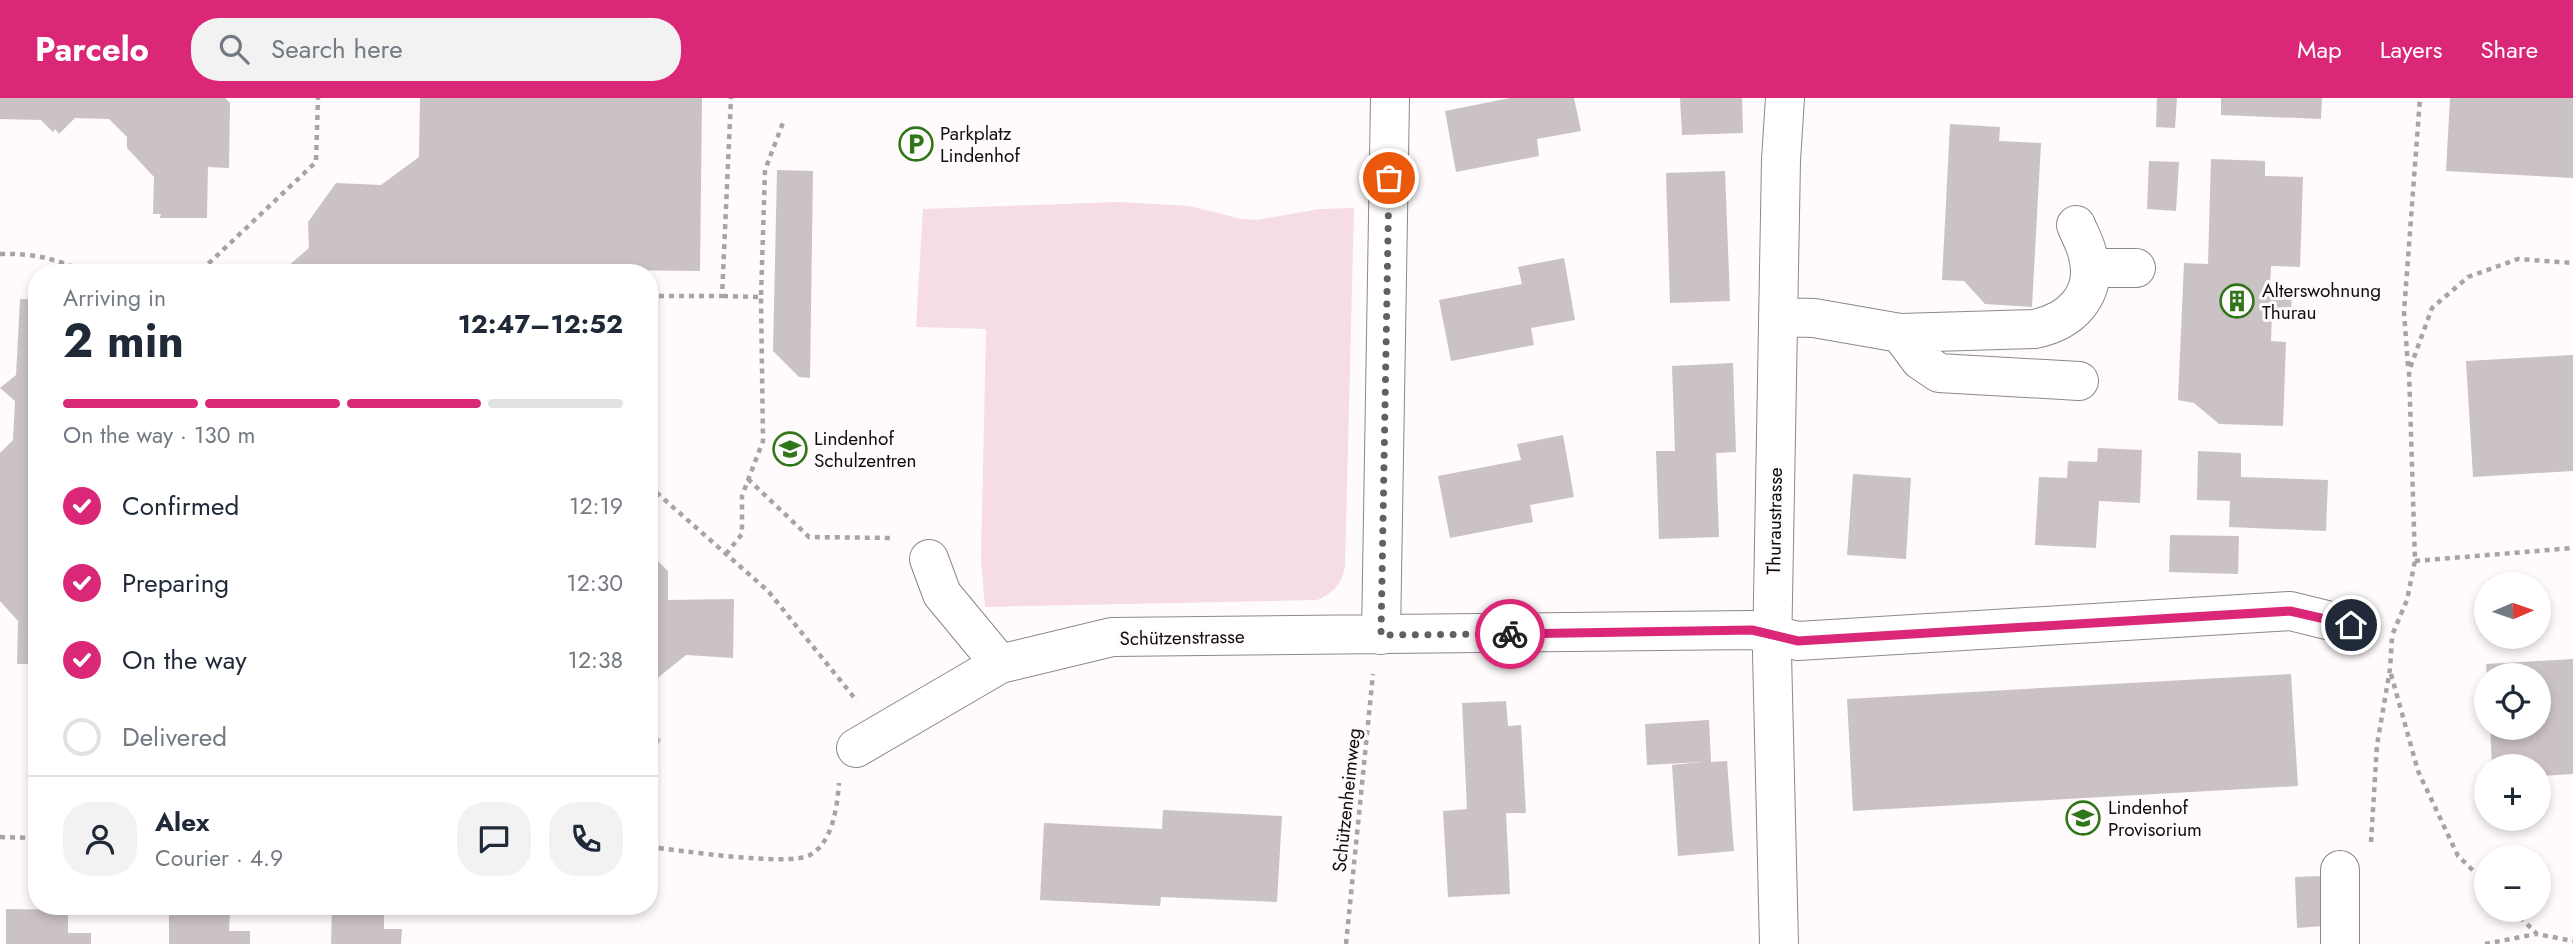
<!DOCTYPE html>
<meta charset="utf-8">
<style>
body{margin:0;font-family:Jost,sans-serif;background:#f2f2f3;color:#1f2937;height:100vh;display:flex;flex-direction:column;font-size:26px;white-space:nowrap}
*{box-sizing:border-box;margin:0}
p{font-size:23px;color:#747a83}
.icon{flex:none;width:38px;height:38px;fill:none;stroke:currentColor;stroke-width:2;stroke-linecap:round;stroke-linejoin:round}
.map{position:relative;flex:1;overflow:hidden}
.drawer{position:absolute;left:28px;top:166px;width:630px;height:651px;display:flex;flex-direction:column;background:#fff;border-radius:28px;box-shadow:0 4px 10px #0003}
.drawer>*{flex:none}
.needle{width:46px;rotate:88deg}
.controls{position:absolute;left:2474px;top:474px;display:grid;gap:14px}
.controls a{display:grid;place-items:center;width:77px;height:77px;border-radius:50%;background:#fff;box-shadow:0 4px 10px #0003;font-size:35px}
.pin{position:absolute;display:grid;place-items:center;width:60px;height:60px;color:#fff;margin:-30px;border:4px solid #fff;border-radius:50%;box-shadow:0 2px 7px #0007}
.courier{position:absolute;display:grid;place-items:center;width:70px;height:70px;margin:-35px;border:5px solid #db2777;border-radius:50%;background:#fff;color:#222;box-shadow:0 2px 9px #0007}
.headline em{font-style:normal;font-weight:700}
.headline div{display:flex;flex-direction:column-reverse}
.headline{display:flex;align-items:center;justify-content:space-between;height:119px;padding:0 35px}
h1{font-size:46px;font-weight:700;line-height:52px}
.bar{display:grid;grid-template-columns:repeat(4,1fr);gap:10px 7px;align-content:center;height:84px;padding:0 35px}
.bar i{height:9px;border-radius:5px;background:#e0e1e3}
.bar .selected{background:#db2777}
.bar p{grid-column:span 4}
.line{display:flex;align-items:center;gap:18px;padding:0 35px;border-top:2px solid #e0e1e3}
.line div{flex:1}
.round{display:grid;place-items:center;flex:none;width:74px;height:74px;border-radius:28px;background:#f2f2f3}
ol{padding:0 35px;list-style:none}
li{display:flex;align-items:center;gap:21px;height:77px}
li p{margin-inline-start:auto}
li .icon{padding:7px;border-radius:50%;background:#db2777;color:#fff;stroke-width:4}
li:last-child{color:#747a83}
li i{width:38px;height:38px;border:4px solid #e0e1e3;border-radius:50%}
header{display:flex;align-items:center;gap:42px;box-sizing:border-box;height:98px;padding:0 35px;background:#db2777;color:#fff}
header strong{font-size:33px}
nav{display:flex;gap:38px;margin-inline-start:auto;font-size:24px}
.search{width:490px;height:63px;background:#f2f2f3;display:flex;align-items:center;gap:18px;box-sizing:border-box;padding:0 24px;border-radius:28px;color:#747a83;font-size:26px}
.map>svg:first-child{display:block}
</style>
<header>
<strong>Parcelo</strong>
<div class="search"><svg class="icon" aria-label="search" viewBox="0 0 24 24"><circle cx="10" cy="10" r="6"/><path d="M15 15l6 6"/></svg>Search here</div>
<nav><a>Map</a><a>Layers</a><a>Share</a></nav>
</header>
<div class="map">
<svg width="2573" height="846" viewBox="0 0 2573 846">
<rect width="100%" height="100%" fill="#fffafb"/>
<path fill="#f6dde5" d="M1118 104 1189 108 1242 121 1257 122 1319 111 1354 110 1345 467C1342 486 1334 495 1317 502L985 509 981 462 986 231 916 229 923 111Z"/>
<path fill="#cbc2c5" d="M0 0H225L230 5 229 70 208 69 207 120H160L161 116H153L154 79 127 50V39L109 21 75 20 59 36 55 31 53 34 41 22 0 21Z
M420 0H702L700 173 523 171V175H280L309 150 308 124 336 85 381 87 419 59Z
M1510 0H1574L1581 33 1537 41 1539 58 1456 74 1445 13Z
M1680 0H1742L1743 35 1682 37Z
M2157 0H2177L2175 30 2156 29Z
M2221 0H2322L2321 21 2221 17Z
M2450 0H2573V80L2446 73Z
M1950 26 2000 29 1999 43 2041 45 2032 209 1985 206 1964 183 1942 182Z
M2211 61 2265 63V78L2303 79 2300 169 2271 168 2270 189 2292 190 2291 216 2272 215 2271 243 2286 244 2283 328 2219 326 2194 305 2178 302 2184 165 2208 166Z
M2149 63 2179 64 2176 113 2147 111Z
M777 72 813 73 810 280 799 279 773 253Z
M1725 73 1730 203 1670 205 1666 75Z
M1564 160 1575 222 1531 230 1534 247 1451 263 1439 202 1522 186 1518 169Z
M20 201H37V566H17L18 523 0 503V355L13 342 15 303 0 290 16 277Z
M2573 257V373L2473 379 2466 263Z
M1733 265 1736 354 1716 355 1719 439 1659 441 1656 353H1675L1672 268Z
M1563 337 1574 399 1530 407 1533 424 1450 440 1438 378 1521 362 1517 346Z
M2098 350 2142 352 2140 405 2099 403 2096 450 2035 447 2039 379 2067 380 2068 363 2097 364Z
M2198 353 2241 355V379L2328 382 2326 433 2229 429 2230 403 2197 402Z
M1853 376 1911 380 1906 461 1847 457Z
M2170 437 2239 438 2238 476 2169 474Z
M649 454 668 473V502L734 501 733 560 686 557 649 587Z
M2573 561V676L2539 678V668H2492L2490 630H2539V578H2487L2486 566Z
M2291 576 2298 688 1853 713 1847 601Z
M1506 603 1508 628 1521 627 1526 715H1506L1510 796 1448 799 1443 713 1467 711 1462 605Z
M1709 622 1711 664 1727 663 1734 753 1678 758 1672 667 1702 664 1647 667 1645 626Z
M649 630 661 642 649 659Z
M1163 712 1282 718 1277 804 1161 799 1160 808 1040 802 1044 725 1162 731Z
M2321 778 2323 828 2297 830 2295 779Z
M332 809 384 810V831H402L401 846H331Z
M6 811 68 812V835H91V846H6Z
M169 813 230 814 229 833H250V846H169Z"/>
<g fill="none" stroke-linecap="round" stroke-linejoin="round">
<defs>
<path id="minor" d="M2090 170H2136
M1778 219 1814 220 1900 235 2034 231C2070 224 2098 198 2088 158 2086 147 2080 137 2076 127
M1900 235 1920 262 1939 275 2079 283
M929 461 942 496 1000 566
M1381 537 1390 0
M856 650 1000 566 1112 539 1752 532 1798 543 2290 513 2351 528
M2340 772V846
M1779 846 1772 555 1781 62 1785 0"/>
</defs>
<use href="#minor" stroke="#8e8789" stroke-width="40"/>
<path stroke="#a8a3a4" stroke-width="4.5" stroke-dasharray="5 5" stroke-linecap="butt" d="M0 156C35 155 56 161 88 175
M207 175V167L316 64 318 0
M649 198H722L731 0
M723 198 761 199 765 72 784 22
M2408 268 2404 214 2420 0
M748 381 809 439 893 440
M649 388 768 493 857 603
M726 456 742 436V398L763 343 761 199
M2415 463 2573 450
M2393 535 2407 502 2415 463 2409 273 2432 210 2468 179 2518 161 2573 165
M2391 576 2418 673 2458 758 2487 786
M0 739 37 740
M2371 744 2377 647 2390 571 2392 540
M649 749C679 752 788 769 810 757 833 744 837 709 839 685
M2513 812 2537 836 2573 843
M1346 846 1373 576
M2485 846 2536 836"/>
<use href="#minor" stroke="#fff" stroke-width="38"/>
</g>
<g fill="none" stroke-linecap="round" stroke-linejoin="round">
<path stroke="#646061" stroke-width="7" stroke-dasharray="0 12.6" d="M1389 80 1381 537 1510 536"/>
<path stroke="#db2777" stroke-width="9" d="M1510 536 1752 532 1798 543 2290 513 2351 527"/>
</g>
<defs>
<symbol id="parking-ring" viewBox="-11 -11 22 22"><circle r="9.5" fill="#fffafb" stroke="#2f7618" stroke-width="1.5"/><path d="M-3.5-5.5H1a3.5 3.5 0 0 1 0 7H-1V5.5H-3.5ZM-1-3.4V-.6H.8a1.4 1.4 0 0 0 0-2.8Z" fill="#2f7618"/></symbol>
<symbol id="building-ring" viewBox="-11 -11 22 22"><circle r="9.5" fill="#fffafb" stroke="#2f7618" stroke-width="1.5"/><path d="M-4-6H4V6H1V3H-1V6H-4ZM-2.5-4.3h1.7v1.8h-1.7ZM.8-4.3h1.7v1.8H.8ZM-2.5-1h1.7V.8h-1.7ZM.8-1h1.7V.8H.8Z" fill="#2f7618"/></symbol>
<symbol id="school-ring" viewBox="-11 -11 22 22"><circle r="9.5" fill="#fffafb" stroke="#2f7618" stroke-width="1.5"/><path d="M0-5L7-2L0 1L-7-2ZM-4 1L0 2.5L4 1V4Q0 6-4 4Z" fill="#2f7618"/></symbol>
</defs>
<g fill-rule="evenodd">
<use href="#parking-ring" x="897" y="27" width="38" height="38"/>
<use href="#building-ring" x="2218" y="184" width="38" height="38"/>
<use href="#school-ring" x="771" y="332" width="38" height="38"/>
<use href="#school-ring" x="2064" y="701" width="38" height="38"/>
</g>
<g text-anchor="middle" stroke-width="6" stroke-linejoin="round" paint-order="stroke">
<g font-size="19" fill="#100d0e" stroke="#fffafb" text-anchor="start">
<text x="940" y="42">Parkplatz<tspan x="940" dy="22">Lindenhof</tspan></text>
<text x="2262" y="199">Alterswohnung<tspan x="2262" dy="22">Thurau</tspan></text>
<text x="814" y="347">Lindenhof<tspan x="814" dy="22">Schulzentren</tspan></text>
<text x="2108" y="716">Lindenhof<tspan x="2108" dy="22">Provisorium</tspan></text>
</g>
<g font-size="19" fill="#100d0e" stroke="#fffafb">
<text transform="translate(1774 423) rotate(-89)" y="7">Thuraustrasse</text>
<text transform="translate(1182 539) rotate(-1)" y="7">Schützenstrasse</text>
<text transform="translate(1346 702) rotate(-84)" y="7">Schützenheimweg</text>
</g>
</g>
</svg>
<div class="controls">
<a><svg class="needle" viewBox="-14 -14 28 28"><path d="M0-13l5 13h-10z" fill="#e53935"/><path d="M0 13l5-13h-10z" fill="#747a83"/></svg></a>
<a><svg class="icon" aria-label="locate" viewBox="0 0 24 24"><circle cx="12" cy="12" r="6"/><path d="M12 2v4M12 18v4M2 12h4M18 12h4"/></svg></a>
<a>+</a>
<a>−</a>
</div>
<div class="pin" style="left:1389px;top:80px;background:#ea580c"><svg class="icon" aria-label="bag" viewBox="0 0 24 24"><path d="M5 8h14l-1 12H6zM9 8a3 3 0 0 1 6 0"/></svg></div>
<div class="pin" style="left:2351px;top:527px;background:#1f2937"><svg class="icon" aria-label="home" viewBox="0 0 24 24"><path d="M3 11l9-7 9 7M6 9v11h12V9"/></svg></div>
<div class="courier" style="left:1510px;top:536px"><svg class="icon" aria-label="bike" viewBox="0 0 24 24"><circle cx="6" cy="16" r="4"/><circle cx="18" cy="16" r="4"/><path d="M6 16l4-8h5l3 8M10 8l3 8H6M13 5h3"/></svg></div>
<section class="drawer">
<div class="headline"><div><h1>2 min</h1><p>Arriving in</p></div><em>12:47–12:52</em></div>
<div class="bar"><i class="selected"></i><i class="selected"></i><i class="selected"></i><i></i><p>On the way · 130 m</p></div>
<ol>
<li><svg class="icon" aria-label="check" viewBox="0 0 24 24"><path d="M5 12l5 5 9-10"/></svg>Confirmed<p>12:19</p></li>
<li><svg class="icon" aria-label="check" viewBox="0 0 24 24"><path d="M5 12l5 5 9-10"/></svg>Preparing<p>12:30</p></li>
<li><svg class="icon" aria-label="check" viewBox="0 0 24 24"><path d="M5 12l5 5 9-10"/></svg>On the way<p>12:38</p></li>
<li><i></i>Delivered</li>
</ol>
<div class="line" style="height:126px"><a class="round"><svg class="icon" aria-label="person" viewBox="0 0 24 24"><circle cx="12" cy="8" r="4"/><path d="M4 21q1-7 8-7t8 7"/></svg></a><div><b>Alex</b><p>Courier · 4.9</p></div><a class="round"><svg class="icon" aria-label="chat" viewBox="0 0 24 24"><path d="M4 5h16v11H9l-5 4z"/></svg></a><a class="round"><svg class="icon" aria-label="phone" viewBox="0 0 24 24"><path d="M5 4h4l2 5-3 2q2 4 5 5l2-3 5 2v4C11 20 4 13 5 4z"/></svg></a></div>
</section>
</div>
